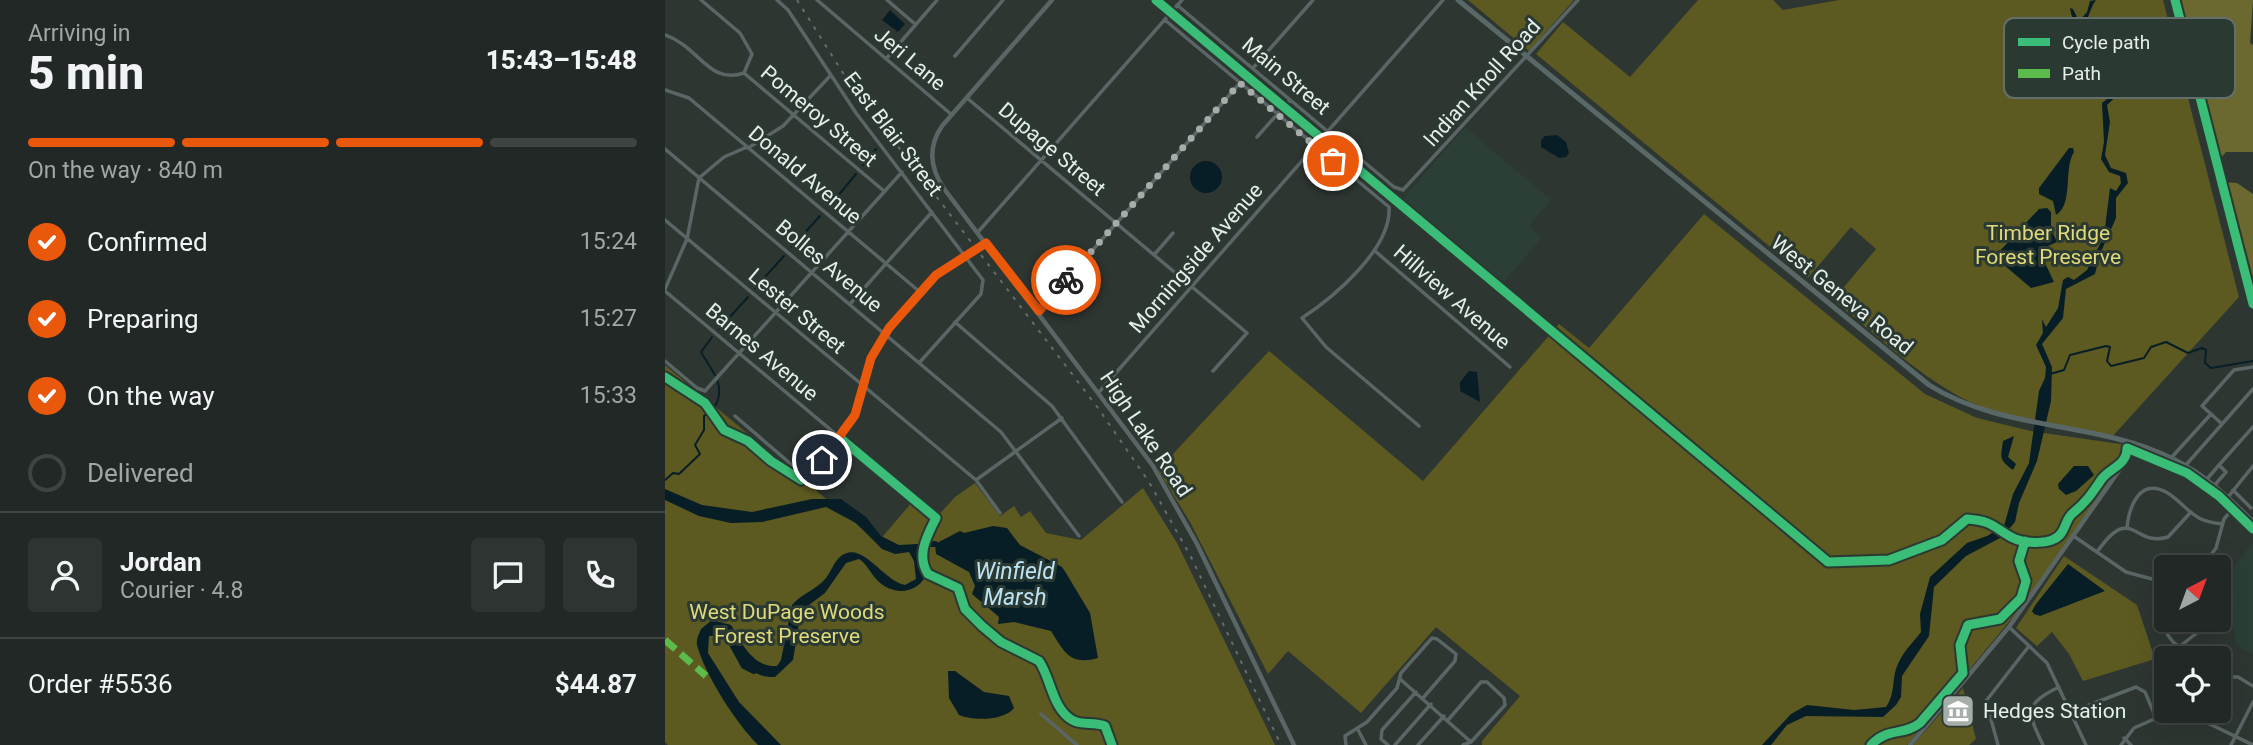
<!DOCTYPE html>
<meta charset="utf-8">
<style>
body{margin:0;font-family:Roboto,sans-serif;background:#2e3432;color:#f1f3f6;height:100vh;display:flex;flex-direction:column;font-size:26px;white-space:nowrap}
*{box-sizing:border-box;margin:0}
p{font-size:23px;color:#a2a6a7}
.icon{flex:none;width:38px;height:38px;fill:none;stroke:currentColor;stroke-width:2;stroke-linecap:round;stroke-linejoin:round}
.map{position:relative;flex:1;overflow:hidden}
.panel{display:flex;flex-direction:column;background:#222826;width:665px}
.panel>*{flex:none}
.needle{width:46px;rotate:41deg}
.tools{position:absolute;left:1489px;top:555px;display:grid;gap:14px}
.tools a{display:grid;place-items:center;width:77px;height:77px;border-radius:7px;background:#222826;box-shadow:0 7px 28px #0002,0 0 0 2px #3f4443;font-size:35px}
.pin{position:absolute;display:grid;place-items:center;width:60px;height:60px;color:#fff;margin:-30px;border:4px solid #fff;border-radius:50%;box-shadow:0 2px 7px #0007}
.courier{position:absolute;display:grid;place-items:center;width:70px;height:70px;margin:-35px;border:5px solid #ea580c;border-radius:50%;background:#fff;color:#222;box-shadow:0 2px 9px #0007}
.overview em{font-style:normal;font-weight:800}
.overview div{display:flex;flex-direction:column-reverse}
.overview{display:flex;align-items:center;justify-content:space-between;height:119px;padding:0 28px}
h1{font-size:46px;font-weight:800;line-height:52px}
.bar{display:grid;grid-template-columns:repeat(4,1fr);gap:10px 7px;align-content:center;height:84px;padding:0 28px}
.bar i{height:9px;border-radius:5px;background:#3f4443}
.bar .on{background:#ea580c}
.bar p{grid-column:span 4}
.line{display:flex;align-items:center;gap:18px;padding:0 28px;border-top:2px solid #3f4443}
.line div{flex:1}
.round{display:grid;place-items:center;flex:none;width:74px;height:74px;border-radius:7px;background:#2e3432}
ol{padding:0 28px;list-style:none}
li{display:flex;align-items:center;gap:21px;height:77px}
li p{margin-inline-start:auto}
li .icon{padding:7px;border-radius:50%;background:#ea580c;color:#fff;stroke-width:4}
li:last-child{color:#a2a6a7}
li i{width:38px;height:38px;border:4px solid #3f4443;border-radius:50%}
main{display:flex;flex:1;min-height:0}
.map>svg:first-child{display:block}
</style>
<main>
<section class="panel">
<div class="overview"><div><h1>5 min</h1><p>Arriving in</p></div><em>15:43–15:48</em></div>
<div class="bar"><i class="on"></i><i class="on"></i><i class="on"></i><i></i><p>On the way · 840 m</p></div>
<ol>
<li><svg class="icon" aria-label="check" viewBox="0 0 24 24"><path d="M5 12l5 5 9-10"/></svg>Confirmed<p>15:24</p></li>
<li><svg class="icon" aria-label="check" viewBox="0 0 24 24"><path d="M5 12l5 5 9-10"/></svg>Preparing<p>15:27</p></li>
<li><svg class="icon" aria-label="check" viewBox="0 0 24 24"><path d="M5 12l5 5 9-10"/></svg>On the way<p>15:33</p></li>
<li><i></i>Delivered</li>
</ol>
<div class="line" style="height:126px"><a class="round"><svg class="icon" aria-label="person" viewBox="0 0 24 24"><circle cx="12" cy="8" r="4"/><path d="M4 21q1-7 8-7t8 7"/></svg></a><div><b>Jordan</b><p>Courier · 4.8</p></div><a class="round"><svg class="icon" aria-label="chat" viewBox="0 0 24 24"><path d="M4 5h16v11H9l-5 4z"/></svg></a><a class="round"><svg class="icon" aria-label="phone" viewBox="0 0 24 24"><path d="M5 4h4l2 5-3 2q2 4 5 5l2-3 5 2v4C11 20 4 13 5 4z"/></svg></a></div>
<div class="line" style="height:91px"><div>Order #5536</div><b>$44.87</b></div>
</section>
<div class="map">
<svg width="1588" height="745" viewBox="0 0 1588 745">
<rect width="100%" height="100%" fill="#2e3632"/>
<path fill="#2b3f36" d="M800 127 886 200 864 226 877 238 836 285 737 200Z
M1588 543V654L1571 645 1561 576Z"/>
<path fill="#5c5921" d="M803 0H909L864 51Z
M1033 0H1108L1118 10 1174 0H1498L1574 297 1446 438C1407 429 1364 424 1326 411 1266 389 1217 339 1168 300L1211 249 1186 227 1143 278 871 54 898 22 965 77Z
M1039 214 1260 394 1312 418 1366 431 1469 446 1362 600 1242 745H817V741L855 696 771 627 696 713 623 651 603 674 525 522 493 470 604 351 758 481 894 324 924 348Z
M0 365 213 542 248 501 270 519 290 497 310 483 335 516 349 506 356 517 365 511 381 533 416 540 478 488 512 543 610 745H3L0 742Z
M1399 556 1472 605 1490 659 1418 681 1404 654 1387 632 1372 646 1351 628Z
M1298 688 1311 739 1304 745H1248Z"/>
<path fill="#6b692f" d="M1511 0H1588L1585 43 1588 45V152H1561L1553 161Z
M1558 182 1572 183 1588 194V296Z"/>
<path fill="#081e27" d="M1431 0C1423 10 1411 54 1417 65L1421 64 1440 47H1445L1458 59V90L1442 105 1445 122 1440 155 1446 168 1461 173 1463 183 1451 198V218L1435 254 1430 274 1401 289 1398 318 1377 344 1387 367 1386 401 1372 461 1354 503 1350 522 1337 537 1301 556 1269 587 1264 636 1237 676 1236 697 1231 705 1218 717 1141 716 1122 725 1106 745H1097L1126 714 1142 705 1189 710 1221 707C1230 694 1227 682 1231 669 1237 652 1246 645 1256 632L1255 614 1265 577 1302 543 1322 536 1339 526 1348 494 1364 463 1374 391 1380 378 1381 367 1371 345 1378 333 1377 319 1381 327 1393 308 1398 280 1403 277 1409 280 1422 270 1439 236 1445 188 1451 191 1456 183 1455 176 1444 172 1436 159 1439 142 1437 103 1450 93 1452 60 1442 52 1420 70C1399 61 1413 46 1411 30 1410 23 1406 16 1405 8L1408 9 1414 21 1422 12 1425 1Z
M225 10 240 24 233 32 217 20Z
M892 135 901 142 904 153 901 157 894 158 876 147V140L880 136Z
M1404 148H1408L1409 152C1398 169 1409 204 1391 215L1388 201 1374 194V188Z
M525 177a16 16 0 1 1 32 0a16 16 0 1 1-32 0Z
M1382 208 1386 212V229L1392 242 1381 247V265L1389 282 1366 288 1332 259V254L1374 209Z
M804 371 812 372 815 402 795 391V382Z
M1349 436 1343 457 1351 464 1348 470C1333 459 1336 457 1338 441Z
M1409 466H1423L1429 475 1411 491 1401 495 1394 489 1393 484Z
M0 489 37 505 87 512 147 499H176L201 517 216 536 234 545 253 544 260 577C250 595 226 595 212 580 205 573 203 565 194 559L181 563 160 593 136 611 128 660 110 677C82 679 74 652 58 635L44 636 43 653 74 702 116 745H93C71 723 40 675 32 645 31 639 34 634 36 629L47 620 66 625C76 642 88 668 112 666L116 660 127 605C136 594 151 590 161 578 166 572 169 561 176 556 197 540 217 580 240 585L251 579 249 561 244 552 230 554 217 549 191 523 161 507 97 522 66 523 34 516 0 500Z
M328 526 342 528 355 545 397 567 401 573 425 613 433 658C404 666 399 651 386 631L349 622 333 624 334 617 307 594 310 586 304 572 271 554 270 544 295 531 299 533Z
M1403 564 1440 591 1375 616 1369 614 1367 611 1371 604Z
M283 671H290L319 692 344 696 349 708C339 721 308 721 294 715L284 698Z"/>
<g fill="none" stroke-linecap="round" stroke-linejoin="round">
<path stroke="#081e27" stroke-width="2" d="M198 165 211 149
M172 197 191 174
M127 247 155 216
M90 288 119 256
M54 329 83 297
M47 337 36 352 50 375
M1385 374 1399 370 1405 355 1441 346 1445 347 1442 361 1446 366 1479 358 1486 347 1501 342 1523 353 1537 348 1541 350 1540 363 1546 368 1588 361
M0 480 8 473 14 474 35 454 30 445 39 430V416C51 408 57 399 53 382"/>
<path stroke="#081e27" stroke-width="6" d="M261 544H270
M68 646 79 666 89 671"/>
<path stroke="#5a6665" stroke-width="3.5" d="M36 0 75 33 87 54 79 73
M112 0 123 10 191 113 318 280 316 294 254 363
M152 0 287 115
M222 0 250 24
M512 5 729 187 738 190 913 0
M500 20 724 207C727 248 669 297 637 318L661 347 754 426
M0 35C35 47 43 85 79 73
M290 56 338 0
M221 59 272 0
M588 68 648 0
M79 73 219 191
M0 90 24 98 255 292
M302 98 582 333 548 371
M663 131 778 0
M592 137 625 100
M83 148 118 126 165 76
M0 149 336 432 414 536
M0 220 311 480 335 513
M313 232 517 0
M710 251 845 367
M489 255 508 233
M0 289 22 239 34 178 59 157 82 147
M0 291 271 518
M185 304 267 212
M374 311 575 83
M290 322 387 406 457 502
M0 361 32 388 40 391 237 172
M435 391 650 146
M1546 414 1557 424
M70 416 141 477 186 424 194 405 206 358 224 328 271 275 321 243
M1506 458 1546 414 1537 406 1569 370 1588 367
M1554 465 1588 427
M1520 466 1588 389
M1542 479 1554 465 1561 472 1549 486
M311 480 397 418
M1568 490 1586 508
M1563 497 1588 466
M1462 528C1464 507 1474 478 1501 492 1514 499 1523 513 1536 519 1542 522 1550 523 1557 524
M1410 537 1461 572 1502 583
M1432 552C1467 502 1468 548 1503 537L1526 512
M1537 567 1551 548 1559 519 1571 505
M1496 582C1492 604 1494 633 1514 647
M1344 627 1382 663 1421 745
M1511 658 1514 647 1533 632 1538 620
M1554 677H1573L1588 686
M735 679 806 742
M1406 712 1471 687 1480 692 1491 718
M376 714 412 745
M783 720 816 682H822L839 698 840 705 806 742 798 745
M692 728 701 745
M1459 738 1466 745
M681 745 680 736 702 722 732 688 736 673 767 638 772 639 791 654 790 661 758 698
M723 745 716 739 717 730 751 692
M730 745 766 704
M753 745 779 716
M1333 745 1321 701 1364 646
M1378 745C1362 712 1359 704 1394 687
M1456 745 1469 728 1503 713 1518 711 1588 745
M1566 745 1588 702"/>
<path stroke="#5a6665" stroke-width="4.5" d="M387 0 277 126C262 148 265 169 280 190L488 466 532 544 629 745
M1245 745 1344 627 1472 445"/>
<path stroke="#596767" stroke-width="5" d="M793 0 1264 385C1339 432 1430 420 1508 459 1539 474 1564 498 1588 522"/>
<path stroke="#656d6d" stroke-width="2" stroke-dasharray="3.5 7" stroke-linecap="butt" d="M132 0 183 81 433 408 484 482 526 557 616 745
M1288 717 1291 722"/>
<path stroke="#5cbc4b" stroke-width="7" stroke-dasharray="14 7" stroke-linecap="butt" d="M0 640 41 676"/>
<defs>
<path id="cycleway" d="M491 0 1163 562 1224 560 1277 540 1302 519C1327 521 1327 526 1346 537 1359 544 1389 546 1397 532 1401 526 1402 517 1408 513 1421 502 1426 495 1436 480 1444 468 1462 466 1462 448L1522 473 1554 496 1588 529
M1510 0 1588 304
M0 377 40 403 59 430 83 441 106 461 136 480 175 438 271 518C262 536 251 555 263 574L293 588 300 609 317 626 336 642 374 661C386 678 387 708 407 720 417 726 429 721 440 726L447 745
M1206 745C1223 727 1239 736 1255 723L1298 673 1295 645 1303 625 1335 619 1356 598 1361 581 1354 561 1360 541"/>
</defs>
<use href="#cycleway" stroke="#2b3933" stroke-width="13"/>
<use href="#cycleway" stroke="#3abd76" stroke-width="9"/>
</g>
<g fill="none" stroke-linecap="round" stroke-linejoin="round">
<path stroke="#a6aeaa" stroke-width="7" stroke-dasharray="0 12.6" d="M401 280 575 83 668 161"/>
<path stroke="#ea580c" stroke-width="9" d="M157 460 190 415 206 358 224 328 271 275 321 243 374 311 401 280"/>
</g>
<defs>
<symbol id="museum-square" viewBox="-11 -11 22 22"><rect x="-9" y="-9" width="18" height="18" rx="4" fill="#a6aeaa" stroke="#2b3933"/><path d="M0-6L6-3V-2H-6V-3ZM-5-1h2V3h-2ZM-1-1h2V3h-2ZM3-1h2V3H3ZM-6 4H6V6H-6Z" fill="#fff"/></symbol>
</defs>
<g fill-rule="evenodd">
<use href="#museum-square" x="1274" y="692" width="38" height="38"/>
</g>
<g text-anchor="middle" stroke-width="6" stroke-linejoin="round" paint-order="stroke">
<g font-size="21" fill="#e6eeea" stroke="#2b3933">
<text transform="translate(245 59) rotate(40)" y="7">Jeri Lane</text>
<text transform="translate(621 76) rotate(40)" y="7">Main Street</text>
<text transform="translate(817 83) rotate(-48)" y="7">Indian Knoll Road</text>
<text transform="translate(154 116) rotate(40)" y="7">Pomeroy Street</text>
<text transform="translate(228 134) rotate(53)" y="7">East Blair Street</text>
<text transform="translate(387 149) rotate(40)" y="7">Dupage Street</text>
<text transform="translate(140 175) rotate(40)" y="7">Donald Avenue</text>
<text transform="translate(531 258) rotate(-49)" y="7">Morningside Avenue</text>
<text transform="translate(164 266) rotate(40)" y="7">Bolles Avenue</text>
<text transform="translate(1177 295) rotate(39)" y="7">West Geneva Road</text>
<text transform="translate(787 297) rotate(41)" y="7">Hillview Avenue</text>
<text transform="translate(132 311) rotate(40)" y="7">Lester Street</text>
<text transform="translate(97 352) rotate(40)" y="7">Barnes Avenue</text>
<text transform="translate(481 434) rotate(56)" y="7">High Lake Road</text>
</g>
<g font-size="21" fill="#e0da7a" stroke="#2b3933">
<text x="1383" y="240">Timber Ridge<tspan x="1383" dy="24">Forest Preserve</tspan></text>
<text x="122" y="619">West DuPage Woods<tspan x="122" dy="24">Forest Preserve</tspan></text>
</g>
<g font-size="21" fill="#e6eeea" stroke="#2b3933" text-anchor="start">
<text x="1318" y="718">Hedges Station</text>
</g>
<g font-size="23" font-style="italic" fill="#bce3f4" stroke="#2b3933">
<text x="350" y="579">Winfield<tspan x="350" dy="26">Marsh</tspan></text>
</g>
</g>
<rect x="1339" y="18" width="231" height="80" rx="10" fill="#2b3933" stroke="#636f6a" stroke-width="2"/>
<rect x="1353" y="38" width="32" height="8" fill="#3abd76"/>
<rect x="1353" y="69" width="32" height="9" fill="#5cbc4b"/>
<g font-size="19" fill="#e6eeea">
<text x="1397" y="49">Cycle path</text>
<text x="1397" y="80">Path</text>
</g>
</svg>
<div class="tools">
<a><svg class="needle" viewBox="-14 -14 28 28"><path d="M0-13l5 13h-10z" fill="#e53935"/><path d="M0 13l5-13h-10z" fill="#a2a6a7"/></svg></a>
<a><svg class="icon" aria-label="locate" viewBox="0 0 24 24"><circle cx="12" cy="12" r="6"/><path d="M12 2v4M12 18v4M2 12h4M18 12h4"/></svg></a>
</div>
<div class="pin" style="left:668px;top:161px;background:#ea580c"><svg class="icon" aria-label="bag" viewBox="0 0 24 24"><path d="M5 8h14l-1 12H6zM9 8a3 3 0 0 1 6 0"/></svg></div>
<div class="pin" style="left:157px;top:460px;background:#1f2937"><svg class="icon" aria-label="home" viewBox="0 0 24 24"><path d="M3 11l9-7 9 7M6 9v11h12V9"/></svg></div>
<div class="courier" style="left:401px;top:280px"><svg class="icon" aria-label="bike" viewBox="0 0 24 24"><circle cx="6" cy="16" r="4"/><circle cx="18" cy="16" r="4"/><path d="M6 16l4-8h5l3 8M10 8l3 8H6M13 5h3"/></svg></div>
</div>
</main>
